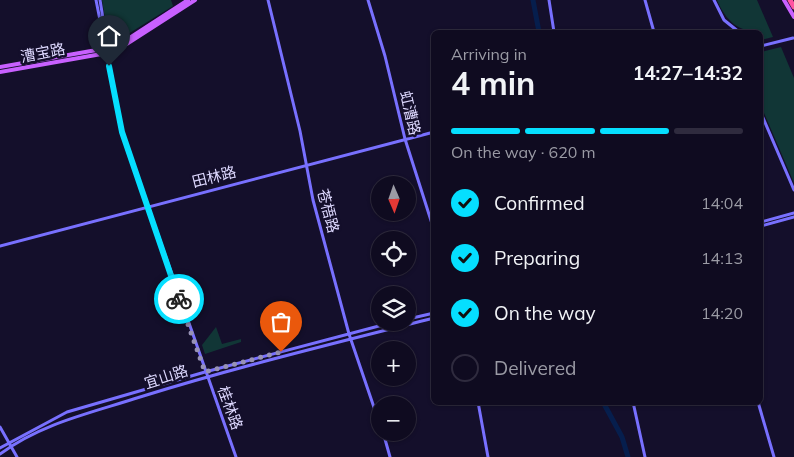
<!DOCTYPE html>
<meta charset="utf-8">
<style>
body{margin:0;font-family:Mulish,"Noto Sans SC",sans-serif;background:#181429;color:#f1f3f6;height:100vh;display:flex;flex-direction:column;font-size:19px;white-space:nowrap}
*{box-sizing:border-box;margin:0}
p{font-size:16px;color:#9b9ba5}
.icon{flex:none;width:28px;height:28px;fill:none;stroke:currentColor;stroke-width:2;stroke-linecap:round;stroke-linejoin:round}
.map{position:relative;flex:1;overflow:hidden}
.panel{position:absolute;left:431px;top:30px;width:332px;height:375px;display:flex;flex-direction:column;background:#0f0b20;border-radius:8px;box-shadow:0 1px 4px #0004,0 0 0 1px #2f2b3e}
.panel>*{flex:none}
.needle{width:32px;rotate:178deg}
.controls{position:absolute;left:371px;top:176px;display:grid;gap:10px}
.controls a{display:grid;place-items:center;width:45px;height:45px;border-radius:50%;background:#0f0b20;box-shadow:0 1px 4px #0004,0 0 0 1px #2f2b3e;font-size:25px}
.pin{position:absolute;display:grid;place-items:center;width:42px;height:42px;color:#fff;margin:-51px -21px;border-radius:50% 50% 50% 0;rotate:-45deg;box-shadow:0 0 5px #0007}
.pin .icon{rotate:45deg}
.courier{position:absolute;display:grid;place-items:center;width:50px;height:50px;margin:-25px;border:4px solid #05dfff;border-radius:50%;background:#fff;color:#222;box-shadow:0 1px 6px #0007}
.summary em{font-style:normal;font-weight:700}
.summary div{display:flex;flex-direction:column-reverse}
.summary{display:flex;align-items:center;justify-content:space-between;height:85px;padding:0 20px}
h1{font-size:32px;font-weight:700;line-height:38px}
.bar{display:grid;grid-template-columns:repeat(4,1fr);gap:8px 5px;align-content:center;height:60px;padding:0 20px}
.bar i{height:6px;border-radius:4px;background:#2f2b3e}
.bar .selected{background:#05dfff}
.bar p{grid-column:span 4}
ol{padding:0 20px;list-style:none}
li{display:flex;align-items:center;gap:15px;height:55px}
li p{margin-inline-start:auto}
li .icon{padding:5px;border-radius:50%;background:#05dfff;color:#111;stroke-width:4}
li:last-child{color:#9b9ba5}
li i{width:28px;height:28px;border:2px solid #2f2b3e;border-radius:50%}
.map>svg:first-child{display:block}
</style>
<div class="map">
<svg width="794" height="457" viewBox="0 0 794 457">
<rect width="100%" height="100%" fill="#140f2b"/>
<path fill="#113636" d="M102 0H171L173 6 112 44 109 42Z
M717 0H757L773 37 761 40V32C738 32 726 21 717 0Z
M781 47 794 78V183L761 106V52Z
M216 327 222 344 241 339V342L205 354 202 345Z"/>
<g fill="none" stroke-linecap="round" stroke-linejoin="round">
<path stroke="#061e4d" stroke-width="5" d="M533 0 539 32
M603 402 622 437 628 457"/>
<path stroke="#7870ff" stroke-width="3" d="M96 0 122 132 236 457
M100 0 108 49
M268 0 300 131 313 200 349 334 380 425
M368 0 385 56 405 139 434 230
M549 0 554 32
M645 0 654 32
M714 0 724 20 739 32
M761 46 793 38
M761 113 794 190
M761 222 794 213
M761 226 794 217
M0 246 434 132
M408 319 434 313
M478 402 488 457
M633 402 645 457
M758 402 774 457
M0 427 17 457
M383 432 390 457
M0 448 67 412 205 372 394 322
M0 454C42 423 91 413 140 397 237 367 335 343 434 318"/>
<path stroke="#c860ff" stroke-width="4" d="M784 0 794 17
M0 67 108 48 125 41 188 0
M0 72 107 53 125 45 195 0"/>
<path stroke="#ff54a1" stroke-width="5" d="M790 0 794 7"/>
</g>
<g fill="none" stroke-linecap="round" stroke-linejoin="round">
<path stroke="#9792b5" stroke-width="5" stroke-dasharray="0 9" d="M179 299 205 372 281 352"/>
<path stroke="#05dfff" stroke-width="6" d="M109 66 122 132 179 299"/>
</g>
<g text-anchor="middle" stroke-width="5" stroke-linejoin="round" paint-order="stroke">
<g font-size="15" fill="#ded9ff" stroke="#140f2b">
<text transform="translate(43 53) rotate(-11)" y="5">漕宝路</text>
<text transform="translate(410 113) rotate(77)" y="5">虹漕路</text>
<text transform="translate(214 177) rotate(-14)" y="5">田林路</text>
<text transform="translate(328 211) rotate(75)" y="5">苍梧路</text>
<text transform="translate(166 377) rotate(-18)" y="5">宜山路</text>
<text transform="translate(230 408) rotate(70)" y="5">桂林路</text>
</g>
</g>
</svg>
<div class="controls">
<a><svg class="needle" viewBox="-14 -14 28 28"><path d="M0-13l5 13h-10z" fill="#e53935"/><path d="M0 13l5-13h-10z" fill="#9b9ba5"/></svg></a>
<a><svg class="icon" aria-label="locate" viewBox="0 0 24 24"><circle cx="12" cy="12" r="6"/><path d="M12 2v4M12 18v4M2 12h4M18 12h4"/></svg></a>
<a><svg class="icon" aria-label="layers" viewBox="0 0 24 24"><path d="M12 4l9 5-9 5-9-5zM3 14l9 5 9-5"/></svg></a>
<a>+</a>
<a>−</a>
</div>
<div class="pin" style="left:281px;top:352px;background:#ea580c"><svg class="icon" aria-label="bag" viewBox="0 0 24 24"><path d="M5 8h14l-1 12H6zM9 8a3 3 0 0 1 6 0"/></svg></div>
<div class="pin" style="left:109px;top:66px;background:#1f2937"><svg class="icon" aria-label="home" viewBox="0 0 24 24"><path d="M3 11l9-7 9 7M6 9v11h12V9"/></svg></div>
<div class="courier" style="left:179px;top:299px"><svg class="icon" aria-label="bike" viewBox="0 0 24 24"><circle cx="6" cy="16" r="4"/><circle cx="18" cy="16" r="4"/><path d="M6 16l4-8h5l3 8M10 8l3 8H6M13 5h3"/></svg></div>
<section class="panel">
<div class="summary"><div><h1>4 min</h1><p>Arriving in</p></div><em>14:27–14:32</em></div>
<div class="bar"><i class="selected"></i><i class="selected"></i><i class="selected"></i><i></i><p>On the way · 620 m</p></div>
<ol>
<li><svg class="icon" aria-label="check" viewBox="0 0 24 24"><path d="M5 12l5 5 9-10"/></svg>Confirmed<p>14:04</p></li>
<li><svg class="icon" aria-label="check" viewBox="0 0 24 24"><path d="M5 12l5 5 9-10"/></svg>Preparing<p>14:13</p></li>
<li><svg class="icon" aria-label="check" viewBox="0 0 24 24"><path d="M5 12l5 5 9-10"/></svg>On the way<p>14:20</p></li>
<li><i></i>Delivered</li>
</ol>
</section>
</div>
